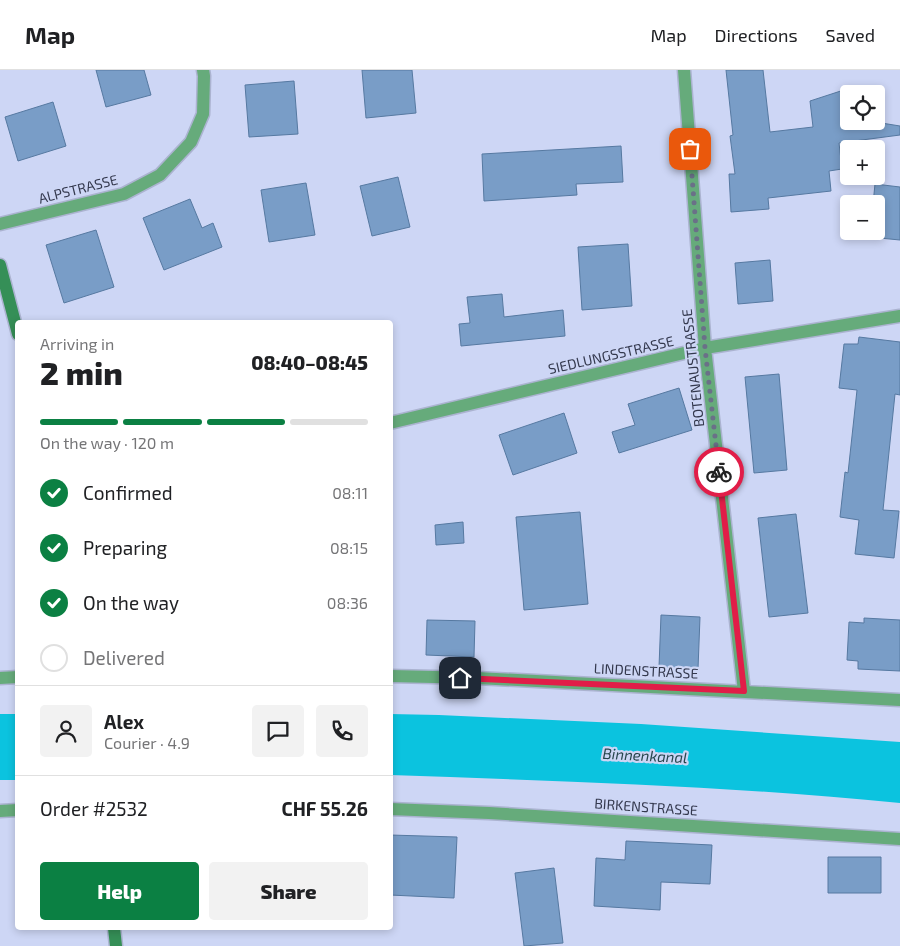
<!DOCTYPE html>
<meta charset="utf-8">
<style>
body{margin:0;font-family:"Exo 2",sans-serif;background:#f2f2f2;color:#202124;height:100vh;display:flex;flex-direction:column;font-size:19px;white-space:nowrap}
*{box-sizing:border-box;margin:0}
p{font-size:16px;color:#757577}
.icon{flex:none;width:28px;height:28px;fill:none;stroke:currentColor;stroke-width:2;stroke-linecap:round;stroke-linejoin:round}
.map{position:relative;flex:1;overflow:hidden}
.side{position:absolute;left:15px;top:250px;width:378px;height:610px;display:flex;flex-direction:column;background:#fff;border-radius:5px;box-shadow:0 2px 8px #0003}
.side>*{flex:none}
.buttons{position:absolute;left:840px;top:15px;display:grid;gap:10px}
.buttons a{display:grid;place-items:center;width:45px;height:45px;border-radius:5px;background:#fff;box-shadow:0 2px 8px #0003;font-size:25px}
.pin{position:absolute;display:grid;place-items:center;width:42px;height:42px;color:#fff;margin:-21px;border-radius:10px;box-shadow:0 2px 8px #0006}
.courier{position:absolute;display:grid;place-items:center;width:50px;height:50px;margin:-25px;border:4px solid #e11d48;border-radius:50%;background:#fff;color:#222;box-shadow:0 1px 6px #0007}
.summary em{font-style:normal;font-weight:800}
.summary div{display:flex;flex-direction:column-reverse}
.summary{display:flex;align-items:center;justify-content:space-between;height:85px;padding:0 25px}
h1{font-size:32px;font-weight:800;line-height:38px}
.bar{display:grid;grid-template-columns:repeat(4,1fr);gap:8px 5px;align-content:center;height:60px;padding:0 25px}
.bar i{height:6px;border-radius:4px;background:#e0e0e0}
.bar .current{background:#0b8043}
.bar p{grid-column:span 4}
.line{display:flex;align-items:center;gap:12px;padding:0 25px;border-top:1px solid #e0e0e0}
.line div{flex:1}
.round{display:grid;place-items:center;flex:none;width:52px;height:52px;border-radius:5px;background:#f2f2f2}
ol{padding:0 25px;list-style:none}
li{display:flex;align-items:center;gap:15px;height:55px}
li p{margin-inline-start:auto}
li .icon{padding:5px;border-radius:50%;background:#0b8043;color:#fff;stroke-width:4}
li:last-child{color:#757577}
li i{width:28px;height:28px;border:2px solid #e0e0e0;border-radius:50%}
.primary-button{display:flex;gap:10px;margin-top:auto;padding:10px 25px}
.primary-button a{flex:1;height:58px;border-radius:5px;background:#0b8043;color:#fff;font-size:20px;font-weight:800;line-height:58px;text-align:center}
.primary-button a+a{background:#f2f2f2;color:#202124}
header{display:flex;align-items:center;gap:30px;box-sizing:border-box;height:70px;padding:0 25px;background:#fff;border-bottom:1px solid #e0e0e0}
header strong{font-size:24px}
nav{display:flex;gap:28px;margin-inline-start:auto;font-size:18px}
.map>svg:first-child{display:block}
</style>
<header>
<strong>Map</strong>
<nav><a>Map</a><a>Directions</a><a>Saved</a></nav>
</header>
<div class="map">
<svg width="900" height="876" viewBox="0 0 900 876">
<rect width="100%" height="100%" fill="#cdd6f5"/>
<path fill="#0bc3df" d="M0 644H17V710H0Z
M390 644 439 645 641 654 900 672V733C730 716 560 711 390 705Z"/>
<path fill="#799dc7" stroke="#5679a1" d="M96 0H144L151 25 106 37Z
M362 0H412L416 43 366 48Z
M726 0H763L770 62 813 57 810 31 853 17 854 24H849V51H869L900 56V65L839 73 842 99 829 101 831 121 768 128 769 139 731 142 729 104H735L730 66 733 65Z
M294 11 298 64 249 67 245 15Z
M53 32 66 76 18 91 5 47Z
M621 76 623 112 576 114 577 125 484 131 482 84Z
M398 107 410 157 372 166 360 116Z
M306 113 315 165 269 172 261 120Z
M875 114 900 117V170L869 167 870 161H876V134H873Z
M190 129 202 158 213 153 222 177 164 200 143 148Z
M96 160 114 217 64 233 46 175Z
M628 174 632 236 582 240 578 177Z
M770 190 773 231 738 234 735 193Z
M502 224 504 247 563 240 565 266 461 276 459 254 470 253 467 227Z
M859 267 900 272V325L895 324 883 440 899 441 894 488 855 484 859 450 840 447 845 402 848 403 857 320 839 318 844 274H858Z
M779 304 787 400 754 403 745 307Z
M679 318 692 360 619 383 612 362 635 355 628 334Z
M564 343 577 383 513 405 499 365Z
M580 442 588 534 524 540 516 447Z
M796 444 808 543 769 547 758 448Z
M463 452 464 473 436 475 435 455Z
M661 545 700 547 698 599 659 597Z
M864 548 900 550V601L858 599V591L847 590 849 552 864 553Z
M427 550 475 551 474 587 426 585Z
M390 765 457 767 454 828 390 825Z
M626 771 712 775 710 814 661 812 660 840 594 836 596 788 625 790Z
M828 787H881V823H828Z
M554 798 563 873 524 876 515 803Z"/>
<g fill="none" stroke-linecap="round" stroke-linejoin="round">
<defs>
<path id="street" d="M684 0 705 278 744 621
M0 154 124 124 160 105 191 72 203 44 204 6 203 0
M390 353 705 278 900 246
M390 606 477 608 900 630
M0 608 18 607
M390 739 489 743 900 769
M0 741 18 740"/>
<path id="secondary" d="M0 195 18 264
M114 858 116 876"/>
</defs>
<use href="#street" stroke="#abb3d0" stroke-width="15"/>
<use href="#secondary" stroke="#abb3d0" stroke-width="15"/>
<use href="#street" stroke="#66ab7b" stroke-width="12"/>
<use href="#secondary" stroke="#358f57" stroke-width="12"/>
</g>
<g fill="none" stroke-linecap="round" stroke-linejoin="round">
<path stroke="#6a7088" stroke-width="5" stroke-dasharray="0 9" d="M690 79 705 278 719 402"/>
<path stroke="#e11d48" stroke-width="6" d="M460 608 744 621 719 402"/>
</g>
<g text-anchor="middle" stroke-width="4.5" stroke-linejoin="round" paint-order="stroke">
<g font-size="14" fill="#34394e" stroke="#cdd6f5">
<text transform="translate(78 119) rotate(-14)" y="5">ALPSTRASSE</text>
<text transform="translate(611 285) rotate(-13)" y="5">SIEDLUNGSSTRASSE</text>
<text transform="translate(693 298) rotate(-96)" y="5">BOTENAUSTRASSE</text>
<text transform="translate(646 601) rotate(3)" y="5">LINDENSTRASSE</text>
<text transform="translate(646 737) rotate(4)" y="5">BIRKENSTRASSE</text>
</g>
<g font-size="15" font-style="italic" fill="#27464d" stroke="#cdd6f5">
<text transform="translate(645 686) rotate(3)" y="5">Binnenkanal</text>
</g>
</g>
</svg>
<div class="buttons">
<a><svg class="icon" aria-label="locate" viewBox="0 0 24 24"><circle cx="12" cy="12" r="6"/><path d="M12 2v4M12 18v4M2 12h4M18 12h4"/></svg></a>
<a>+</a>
<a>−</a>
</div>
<div class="pin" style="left:690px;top:79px;background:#ea580c"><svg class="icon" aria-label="bag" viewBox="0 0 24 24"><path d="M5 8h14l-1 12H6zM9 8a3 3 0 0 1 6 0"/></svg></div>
<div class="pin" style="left:460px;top:608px;background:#1f2937"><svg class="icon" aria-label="home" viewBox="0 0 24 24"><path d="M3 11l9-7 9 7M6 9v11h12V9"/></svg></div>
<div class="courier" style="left:719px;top:402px"><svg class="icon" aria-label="bike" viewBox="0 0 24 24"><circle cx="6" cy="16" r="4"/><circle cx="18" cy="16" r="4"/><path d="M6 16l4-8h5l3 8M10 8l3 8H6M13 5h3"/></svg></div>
<section class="side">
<div class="summary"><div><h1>2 min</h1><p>Arriving in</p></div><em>08:40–08:45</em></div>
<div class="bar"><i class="current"></i><i class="current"></i><i class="current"></i><i></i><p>On the way · 120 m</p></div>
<ol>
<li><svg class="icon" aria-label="check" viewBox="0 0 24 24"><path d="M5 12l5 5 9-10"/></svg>Confirmed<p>08:11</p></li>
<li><svg class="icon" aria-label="check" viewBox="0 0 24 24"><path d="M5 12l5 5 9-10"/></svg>Preparing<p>08:15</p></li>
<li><svg class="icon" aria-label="check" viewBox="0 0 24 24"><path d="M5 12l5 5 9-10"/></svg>On the way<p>08:36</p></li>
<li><i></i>Delivered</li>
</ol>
<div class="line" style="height:90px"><a class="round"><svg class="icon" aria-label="person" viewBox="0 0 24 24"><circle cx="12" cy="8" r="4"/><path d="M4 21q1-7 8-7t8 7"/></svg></a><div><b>Alex</b><p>Courier · 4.9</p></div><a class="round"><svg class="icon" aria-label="chat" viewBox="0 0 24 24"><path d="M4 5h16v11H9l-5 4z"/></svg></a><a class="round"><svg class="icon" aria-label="phone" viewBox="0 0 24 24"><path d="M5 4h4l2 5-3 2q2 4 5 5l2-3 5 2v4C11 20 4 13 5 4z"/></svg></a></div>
<div class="line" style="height:65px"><div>Order #2532</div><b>CHF 55.26</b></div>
<div class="primary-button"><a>Help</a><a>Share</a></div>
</section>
</div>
